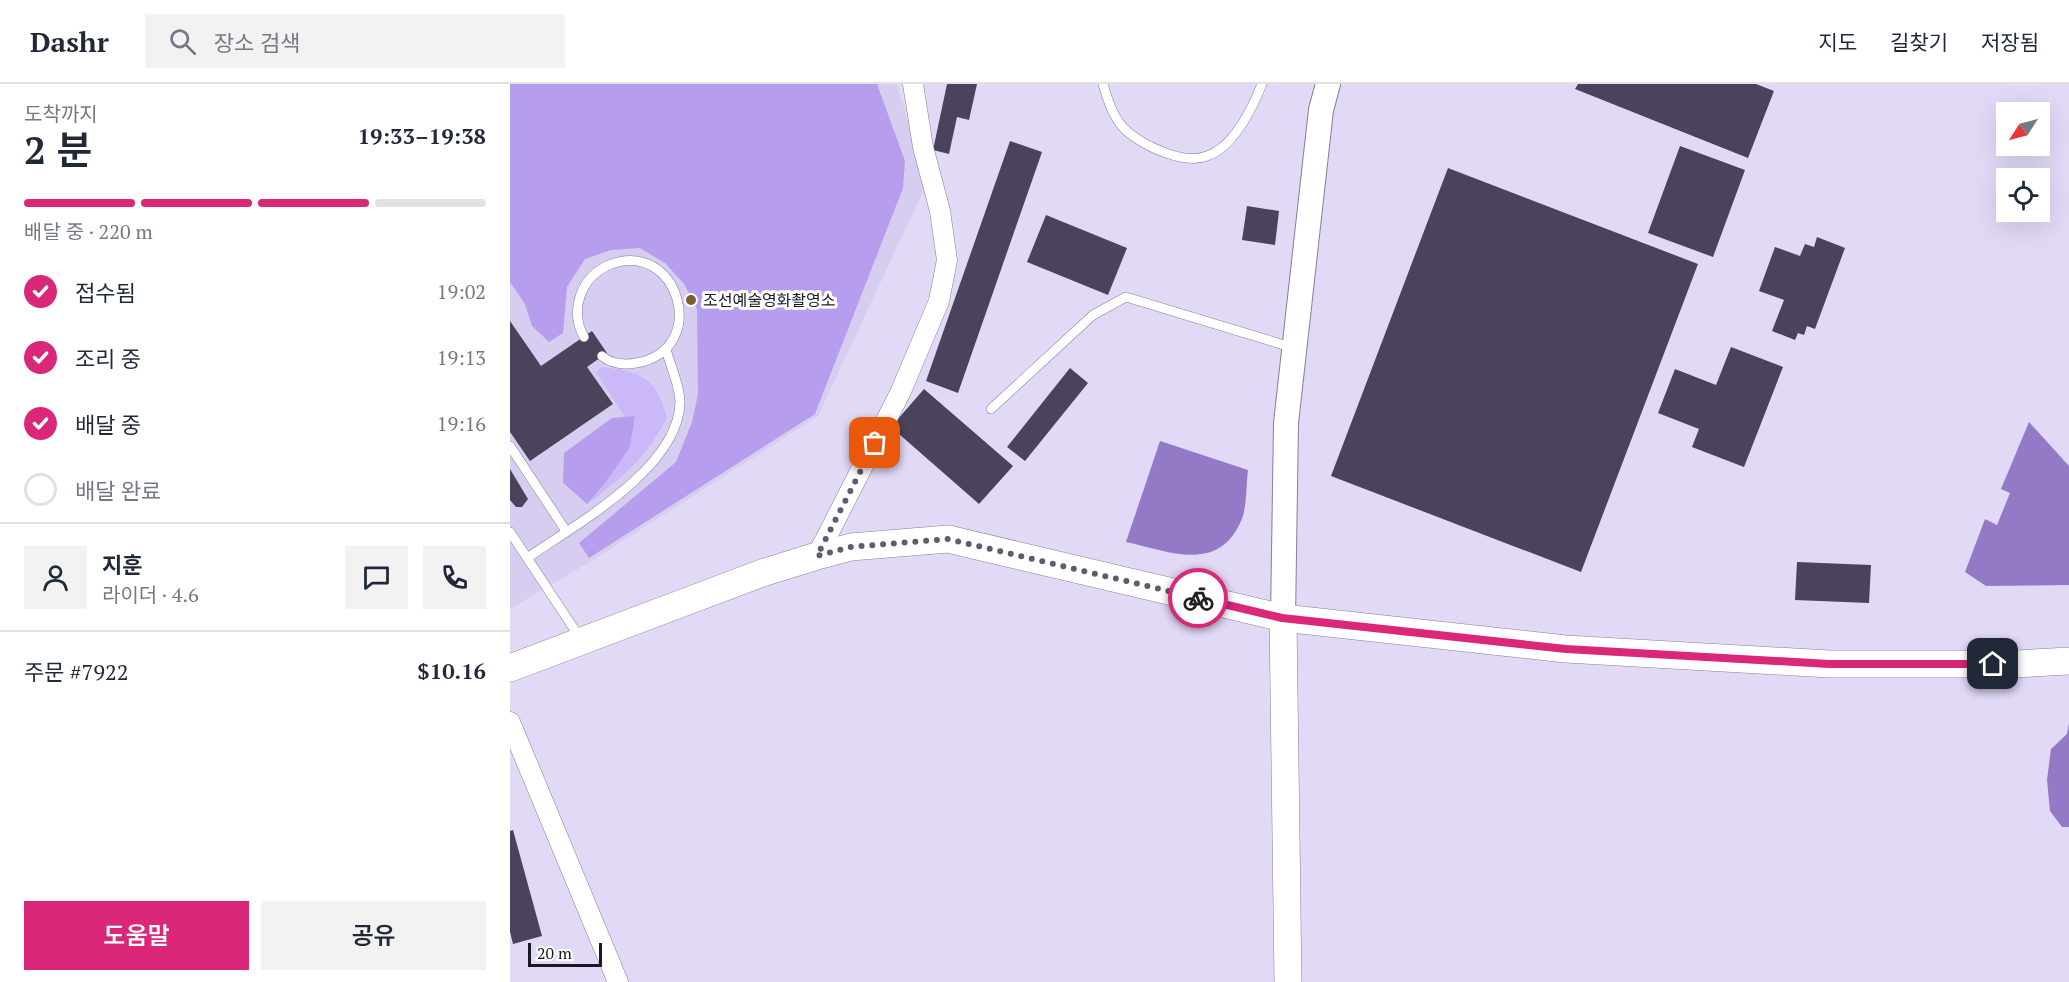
<!DOCTYPE html>
<html lang="ko">
<meta charset="utf-8">
<style>
body{margin:0;font-family:"PT Serif","Noto Sans KR",serif;background:#f2f2f3;color:#1f2937;height:100vh;display:flex;flex-direction:column;font-size:22px;white-space:nowrap}
*{box-sizing:border-box;margin:0}
p{font-size:20px;color:#747a83}
.icon{flex:none;width:33px;height:33px;fill:none;stroke:currentColor;stroke-width:2;stroke-linecap:round;stroke-linejoin:round}
.map{position:relative;flex:1;overflow:hidden}
.drawer{display:flex;flex-direction:column;background:#fff;width:510px}
.drawer>*{flex:none}
.needle{width:39px;rotate:234deg}
.controls{position:absolute;left:1486px;top:18px;display:grid;gap:12px}
.controls a{display:grid;place-items:center;width:54px;height:54px;border-radius:0px;background:#fff;box-shadow:0 6px 24px #0002;font-size:30px}
.scale{position:absolute;left:18px;bottom:15px;width:74px;box-sizing:border-box;padding-left:6px;border:3px solid #1b1822;border-top:0;font-size:16px;line-height:21px;white-space:nowrap;color:#1b1822;-webkit-text-stroke:4px #fff;paint-order:stroke}
.pin{position:absolute;display:grid;place-items:center;width:51px;height:51px;color:#fff;margin:-26px;border-radius:12px;box-shadow:0 3px 9px #0006}
.courier{position:absolute;display:grid;place-items:center;width:60px;height:60px;margin:-30px;border:4px solid #db2777;border-radius:50%;background:#fff;color:#222;box-shadow:0 2px 8px #0007}
.headline em{font-style:normal;font-weight:600}
.headline div{display:flex;flex-direction:column-reverse}
.headline{display:flex;align-items:center;justify-content:space-between;height:102px;padding:0 24px}
h1{font-size:39px;font-weight:600;line-height:45px}
.bar{display:grid;grid-template-columns:repeat(4,1fr);gap:9px 6px;align-content:center;height:72px;padding:0 24px}
.bar i{height:8px;border-radius:4px;background:#e0e1e3}
.bar .selected{background:#db2777}
.bar p{grid-column:span 4}
.line{display:flex;align-items:center;gap:15px;padding:0 24px;border-top:2px solid #e0e1e3}
.line div{flex:1}
.round{display:grid;place-items:center;flex:none;width:63px;height:63px;border-radius:0px;background:#f2f2f3}
ol{padding:0 24px;list-style:none}
li{display:flex;align-items:center;gap:18px;height:66px}
li p{margin-inline-start:auto}
li .icon{padding:6px;border-radius:50%;background:#db2777;color:#fff;stroke-width:4}
li:last-child{color:#747a83}
li i{width:33px;height:33px;border:3px solid #e0e1e3;border-radius:50%}
.action{display:flex;gap:12px;margin-top:auto;padding:12px 24px}
.action a{flex:1;height:69px;border-radius:0px;background:#db2777;color:#fff;font-size:24px;font-weight:600;line-height:69px;text-align:center}
.action a+a{background:#f2f2f3;color:#1f2937}
header{display:flex;align-items:center;gap:36px;box-sizing:border-box;height:84px;padding:0 30px;background:#fff;border-bottom:2px solid #e0e1e3}
header strong{font-size:28px}
nav{display:flex;gap:33px;margin-inline-start:auto;font-size:21px}
.search{width:420px;height:54px;background:#f2f2f3;display:flex;align-items:center;gap:15px;box-sizing:border-box;padding:0 21px;border-radius:0px;color:#747a83;font-size:22px}
main{display:flex;flex:1;min-height:0}
.map>svg:first-child{display:block}
</style>
<header>
<strong>Dashr</strong>
<div class="search"><svg class="icon" aria-label="search" viewBox="0 0 24 24"><circle cx="10" cy="10" r="6"/><path d="M15 15l6 6"/></svg>장소 검색</div>
<nav><a>지도</a><a>길찾기</a><a>저장됨</a></nav>
</header>
<main>
<section class="drawer">
<div class="headline"><div><h1>2 분</h1><p>도착까지</p></div><em>19:33–19:38</em></div>
<div class="bar"><i class="selected"></i><i class="selected"></i><i class="selected"></i><i></i><p>배달 중 · 220 m</p></div>
<ol>
<li><svg class="icon" aria-label="check" viewBox="0 0 24 24"><path d="M5 12l5 5 9-10"/></svg>접수됨<p>19:02</p></li>
<li><svg class="icon" aria-label="check" viewBox="0 0 24 24"><path d="M5 12l5 5 9-10"/></svg>조리 중<p>19:13</p></li>
<li><svg class="icon" aria-label="check" viewBox="0 0 24 24"><path d="M5 12l5 5 9-10"/></svg>배달 중<p>19:16</p></li>
<li><i></i>배달 완료</li>
</ol>
<div class="line" style="height:108px"><a class="round"><svg class="icon" aria-label="person" viewBox="0 0 24 24"><circle cx="12" cy="8" r="4"/><path d="M4 21q1-7 8-7t8 7"/></svg></a><div><b>지훈</b><p>라이더 · 4.6</p></div><a class="round"><svg class="icon" aria-label="chat" viewBox="0 0 24 24"><path d="M4 5h16v11H9l-5 4z"/></svg></a><a class="round"><svg class="icon" aria-label="phone" viewBox="0 0 24 24"><path d="M5 4h4l2 5-3 2q2 4 5 5l2-3 5 2v4C11 20 4 13 5 4z"/></svg></a></div>
<div class="line" style="height:78px"><div>주문 #7922</div><b>$10.16</b></div>
<div class="action"><a>도움말</a><a>공유</a></div>
</section>
<div class="map">
<svg width="1559" height="898" viewBox="0 0 1559 898">
<rect width="100%" height="100%" fill="#e1d9f6"/>
<path fill="#d7cdf1" d="M0 0H387L416 101 308 332 78 479 0 525Z"/>
<path fill="#cbb8f8" d="M93 283C133 288 147 295 157 334 137 373 112 394 77 420L96 398 120 363 125 332 115 333 86 288Z"/>
<path fill="#b79ded" d="M0 0H367L395 77 393 104 305 330 79 474 69 459 166 378 182 338 188 310 187 225 174 200 155 179 130 164 101 166 75 175 57 203 53 249 39 258 22 242 15 220 0 198Z
M125 332 120 363 96 398 77 420 53 399 54 369 102 334Z"/>
<path fill="#9479c7" d="M1519 338 1559 382V501L1476 502 1455 488 1475 435 1487 441 1500 409 1491 405Z
M650 357 738 386C736 402 737 424 731 437 708 490 658 467 616 458Z
M1559 639V743H1552L1540 727 1537 696 1541 665 1557 650Z"/>
<path fill="#4a435b" d="M437 0H467L459 36 447 33 439 70 423 66Z
M1068 0H1246L1264 7 1238 74 1065 5Z
M500 57 532 68 448 309 416 297Z
M1170 62 1235 86 1203 173 1138 149Z
M938 84 1188 180 1071 488 821 392Z
M737 122 769 127 765 161 732 156Z
M536 131 617 164 598 211 517 178Z
M1307 153 1335 164 1305 245 1297 242 1294 251 1288 249 1285 256 1262 247 1274 216 1249 207 1265 163 1290 172 1295 160 1304 163Z
M0 237 31 282 82 247 97 269 77 283 103 320 20 377 0 348Z
M1221 263 1273 283 1234 383 1182 363 1189 345 1148 329 1165 285 1206 301Z
M560 284 578 299 515 377 497 363Z
M414 305 503 382 469 420 381 343Z
M0 385 18 415 12 423H6L0 416Z
M1287 478 1361 481 1359 519 1285 516Z
M3 746 32 852 3 860 0 848V747Z"/>
<g fill="none" stroke-linecap="round" stroke-linejoin="round">
<defs>
<path id="service" d="M593 0C598 17 604 37 619 49 637 63 674 81 697 72 724 63 742 25 752 0
M74 253C59 226 71 193 99 181 168 153 202 266 126 279 115 281 101 280 92 272
M481 325 583 231 616 213 784 264
M0 362 56 447
M0 448 70 554
M17 474C65 441 169 384 170 318 170 302 160 281 156 265"/>
<path id="minor" d="M307 472 391 307 429 217 437 176 430 127 413 63 403 0
M0 638 108 898"/>
<path id="tertiary" d="M773 534 776 339 811 26 818 0"/>
<path id="secondary" d="M773 534 778 898
M0 584 255 488 307 472 341 463 438 455 773 534 1056 565 1319 580H1506L1559 577"/>
</defs>
<use href="#service" stroke="#867f99" stroke-width="10"/>
<use href="#minor" stroke="#867f99" stroke-width="21"/>
<use href="#tertiary" stroke="#867f99" stroke-width="26"/>
<use href="#secondary" stroke="#867f99" stroke-width="28"/>
<use href="#service" stroke="#fff" stroke-width="9"/>
<use href="#minor" stroke="#fff" stroke-width="20"/>
<use href="#tertiary" stroke="#fff" stroke-width="24"/>
<use href="#secondary" stroke="#fff" stroke-width="27"/>
</g>
<g fill="none" stroke-linecap="round" stroke-linejoin="round">
<path stroke="#605c6c" stroke-width="6" stroke-dasharray="0 10.8" d="M365 359 307 472 340 463 438 455 688 514"/>
<path stroke="#db2777" stroke-width="8" d="M688 514 772 534 1056 565 1319 580H1483"/>
</g>
<circle fill="#73602e" stroke="#fff" stroke-width="2" cx="181" cy="216" r="6"/>
<g text-anchor="middle" stroke-width="6" stroke-linejoin="round" paint-order="stroke">
<g font-size="16" fill="#1b1822" stroke="#fff" text-anchor="start">
<text x="193" y="222">조선예술영화촬영소</text>
</g>
</g>
</svg>
<div class="controls">
<a><svg class="needle" viewBox="-14 -14 28 28"><path d="M0-13l5 13h-10z" fill="#e53935"/><path d="M0 13l5-13h-10z" fill="#747a83"/></svg></a>
<a><svg class="icon" aria-label="locate" viewBox="0 0 24 24"><circle cx="12" cy="12" r="6"/><path d="M12 2v4M12 18v4M2 12h4M18 12h4"/></svg></a>
</div>
<div class="scale">20 m</div>
<div class="pin" style="left:365px;top:359px;background:#ea580c"><svg class="icon" aria-label="bag" viewBox="0 0 24 24"><path d="M5 8h14l-1 12H6zM9 8a3 3 0 0 1 6 0"/></svg></div>
<div class="pin" style="left:1483px;top:580px;background:#1f2937"><svg class="icon" aria-label="home" viewBox="0 0 24 24"><path d="M3 11l9-7 9 7M6 9v11h12V9"/></svg></div>
<div class="courier" style="left:688px;top:514px"><svg class="icon" aria-label="bike" viewBox="0 0 24 24"><circle cx="6" cy="16" r="4"/><circle cx="18" cy="16" r="4"/><path d="M6 16l4-8h5l3 8M10 8l3 8H6M13 5h3"/></svg></div>
</div>
</main>
